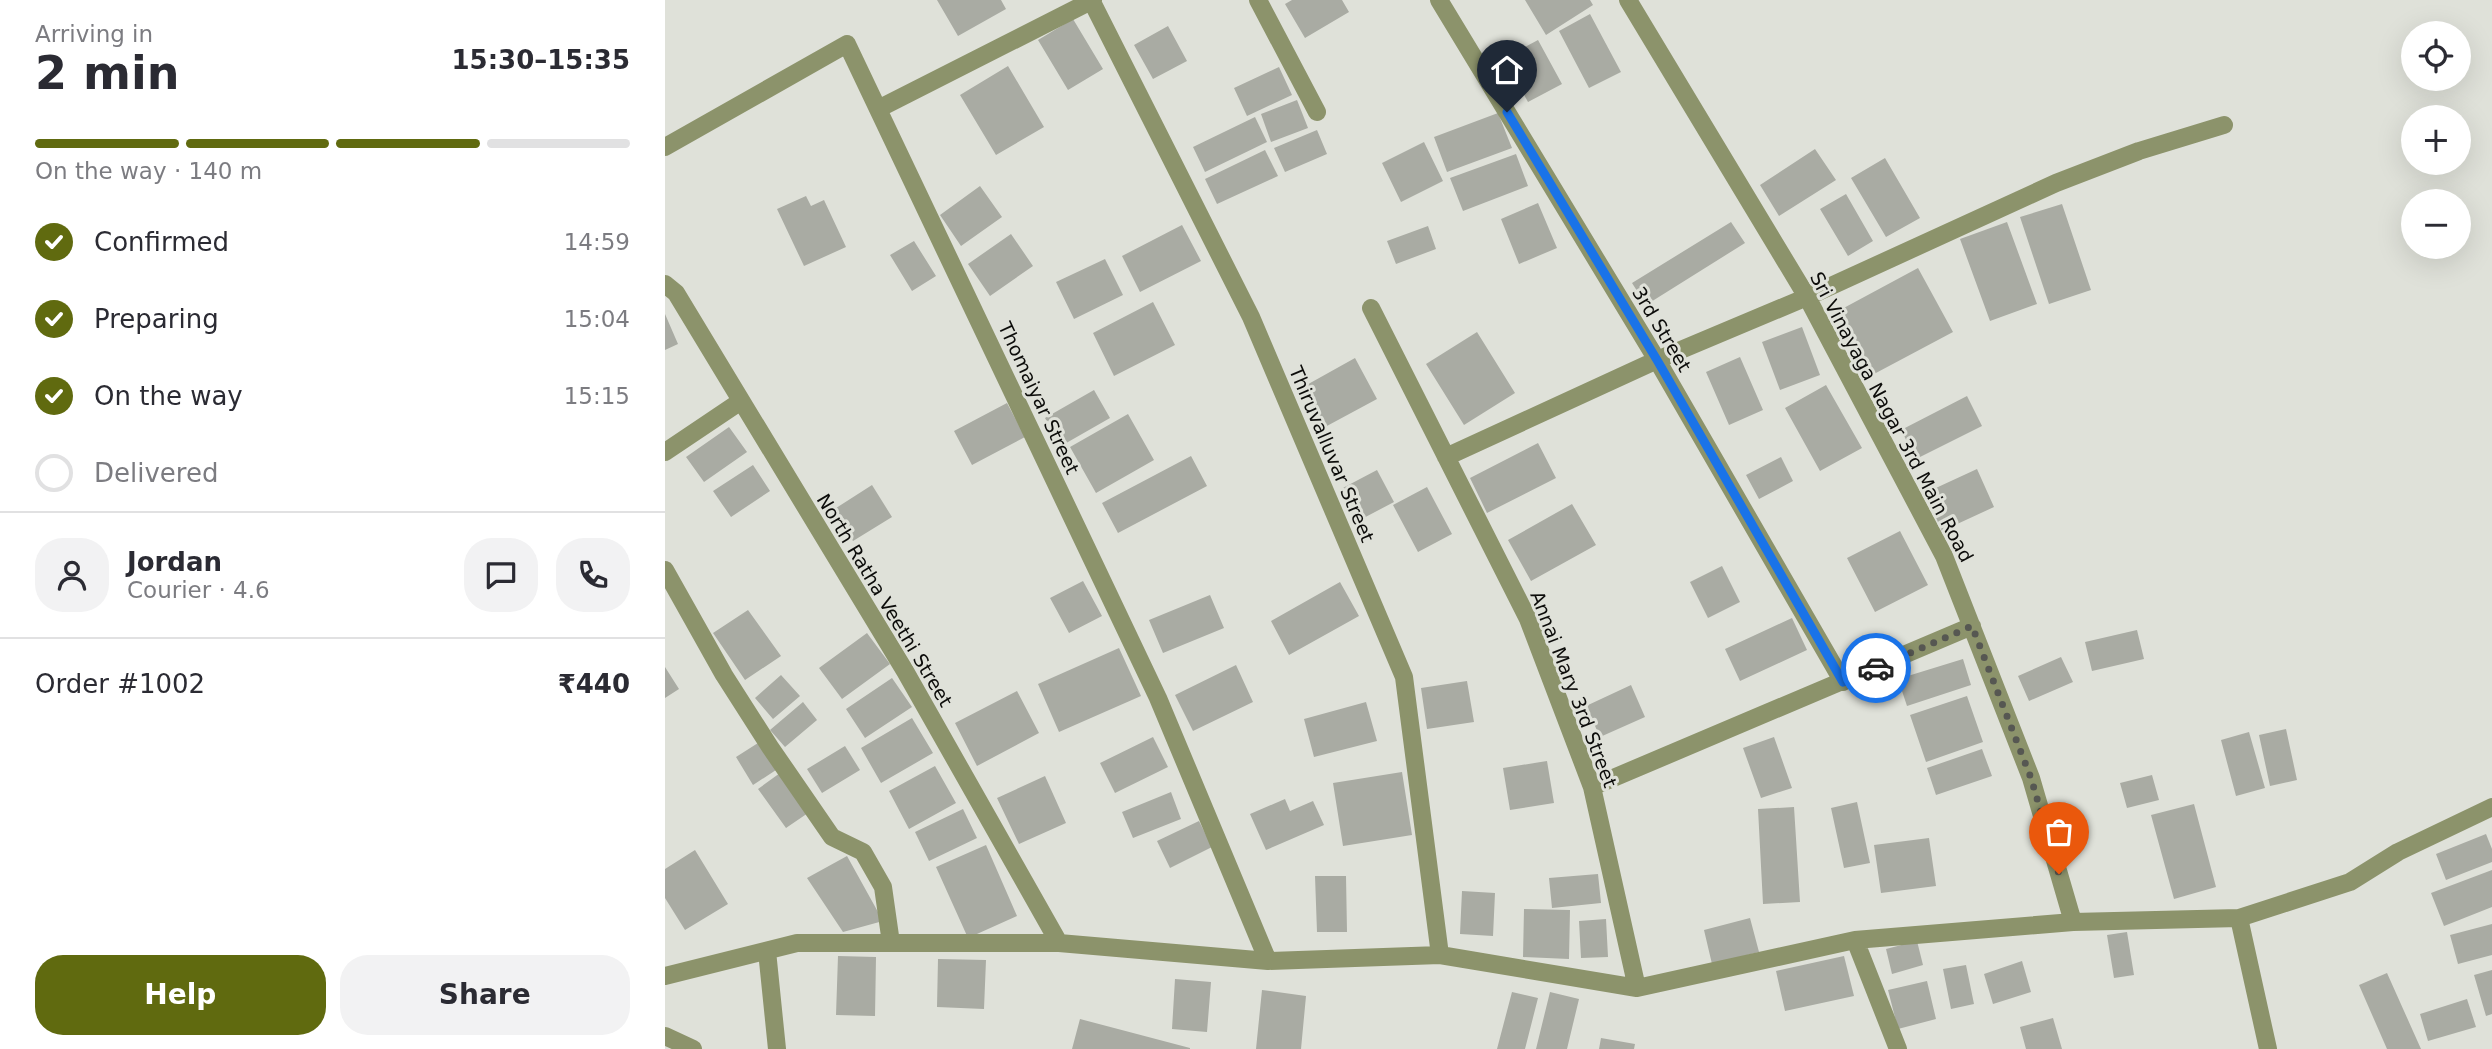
<!DOCTYPE html>
<meta charset="utf-8">
<style>
body{margin:0;font-family:"DejaVu Sans",sans-serif;background:#f2f2f3;color:#2b2b33;height:100vh;display:flex;flex-direction:column;font-size:26px;white-space:nowrap}
*{box-sizing:border-box;margin:0}
p{font-size:23px;color:#7c7c81}
.icon{flex:none;width:38px;height:38px;fill:none;stroke:currentColor;stroke-width:2;stroke-linecap:round;stroke-linejoin:round}
.map{position:relative;flex:1;overflow:hidden}
.side{display:flex;flex-direction:column;background:#fff;width:665px}
.side>*{flex:none}
.controls{position:absolute;left:1736px;top:21px;display:grid;gap:14px}
.controls a{display:grid;place-items:center;width:70px;height:70px;border-radius:50%;background:#fff;box-shadow:0 7px 28px #0002;font-size:35px}
.pin{position:absolute;display:grid;place-items:center;width:60px;height:60px;color:#fff;margin:-72px -30px;border-radius:50% 50% 50% 0;rotate:-45deg;box-shadow:0 0 7px #0007}
.pin .icon{rotate:45deg}
.courier{position:absolute;display:grid;place-items:center;width:70px;height:70px;margin:-35px;border:5px solid #1a73e8;border-radius:50%;background:#fff;color:#222;box-shadow:0 2px 9px #0007}
.head em{font-style:normal;font-weight:600}
.head div{display:flex;flex-direction:column-reverse}
.head{display:flex;align-items:center;justify-content:space-between;height:119px;padding:0 35px}
h1{font-size:46px;font-weight:600;line-height:52px}
.bar{display:grid;grid-template-columns:repeat(4,1fr);gap:10px 7px;align-content:center;height:84px;padding:0 35px}
.bar i{height:9px;border-radius:5px;background:#e1e1e2}
.bar .active{background:#606a0f}
.bar p{grid-column:span 4}
.line{display:flex;align-items:center;gap:18px;padding:0 35px;border-top:2px solid #e1e1e2}
.line div{flex:1}
.round{display:grid;place-items:center;flex:none;width:74px;height:74px;border-radius:28px;background:#f2f2f3}
ol{padding:0 35px;list-style:none}
li{display:flex;align-items:center;gap:21px;height:77px}
li p{margin-inline-start:auto}
li .icon{padding:7px;border-radius:50%;background:#606a0f;color:#fff;stroke-width:4}
li:last-child{color:#7c7c81}
li i{width:38px;height:38px;border:4px solid #e1e1e2;border-radius:50%}
.cta{display:flex;gap:14px;margin-top:auto;padding:14px 35px}
.cta a{flex:1;height:80px;border-radius:28px;background:#606a0f;color:#fff;font-size:28px;font-weight:600;line-height:80px;text-align:center}
.cta a+a{background:#f2f2f3;color:#2b2b33}
main{display:flex;flex:1;min-height:0}
.map>svg:first-child{display:block}
</style>
<main>
<section class="side">
<div class="head"><div><h1>2 min</h1><p>Arriving in</p></div><em>15:30–15:35</em></div>
<div class="bar"><i class="active"></i><i class="active"></i><i class="active"></i><i></i><p>On the way · 140 m</p></div>
<ol>
<li><svg class="icon" aria-label="check" viewBox="0 0 24 24"><path d="M5 12l5 5 9-10"/></svg>Confirmed<p>14:59</p></li>
<li><svg class="icon" aria-label="check" viewBox="0 0 24 24"><path d="M5 12l5 5 9-10"/></svg>Preparing<p>15:04</p></li>
<li><svg class="icon" aria-label="check" viewBox="0 0 24 24"><path d="M5 12l5 5 9-10"/></svg>On the way<p>15:15</p></li>
<li><i></i>Delivered</li>
</ol>
<div class="line" style="height:126px"><a class="round"><svg class="icon" aria-label="person" viewBox="0 0 24 24"><circle cx="12" cy="8" r="4"/><path d="M4 21q1-7 8-7t8 7"/></svg></a><div><b>Jordan</b><p>Courier · 4.6</p></div><a class="round"><svg class="icon" aria-label="chat" viewBox="0 0 24 24"><path d="M4 5h16v11H9l-5 4z"/></svg></a><a class="round"><svg class="icon" aria-label="phone" viewBox="0 0 24 24"><path d="M5 4h4l2 5-3 2q2 4 5 5l2-3 5 2v4C11 20 4 13 5 4z"/></svg></a></div>
<div class="line" style="height:91px"><div>Order #1002</div><b>₹440</b></div>
<div class="cta"><a>Help</a><a>Share</a></div>
</section>
<div class="map">
<svg width="1827" height="1049" viewBox="0 0 1827 1049">
<rect width="100%" height="100%" fill="#dfe1d9"/>
<path fill="#a9aba3" d="M272 0H336L341 9 293 36Z
M627 0H677L684 12 640 38 620 4Z
M860 0H925L928 5 881 35Z
M925 14 956 72 924 88 894 31Z
M408 19 438 69 403 90 373 40Z
M503 26 522 61 488 79 469 45Z
M873 40 897 84 863 102 839 58Z
M343 66 379 127 331 155 295 95Z
M614 67 627 95 582 116 569 88Z
M632 100 643 128 606 142 596 114Z
M833 113 847 148 782 172 769 137Z
M590 117 602 142 540 172 528 147Z
M652 130 662 154 620 172 609 148Z
M759 142 778 181 736 202 717 163Z
M1150 149 1171 180 1114 216 1095 185Z
M600 150 613 176 552 204 540 179Z
M851 154 863 186 798 211 785 178Z
M1220 158 1255 218 1221 237 1186 178Z
M315 186 337 217 296 246 275 215Z
M1181 194 1208 241 1183 256 1155 209Z
M141 196 146 206 159 200 181 247 139 266 112 209Z
M873 203 892 248 854 264 836 219Z
M1397 204 1426 290 1384 304 1355 217Z
M1066 222 1080 243 981 305 967 283Z
M1342 222 1372 304 1325 321 1295 239Z
M517 225 536 261 475 292 457 256Z
M763 226 771 249 731 264 722 241Z
M346 234 368 266 325 296 303 264Z
M249 241 271 276 247 291 225 255Z
M440 259 458 295 409 319 391 282Z
M1253 268 1288 332 1209 374 1175 310Z
M488 302 510 345 449 376 428 333Z
M0 314 13 344 0 350Z
M1137 327 1155 375 1115 390 1097 342Z
M812 332 850 393 799 425 761 364Z
M1075 357 1098 410 1064 425 1041 372Z
M690 358 712 399 660 427 638 387Z
M1161 385 1197 448 1155 471 1120 408Z
M429 390 445 418 396 446 380 418Z
M1302 396 1317 426 1251 459 1236 430Z
M342 403 360 437 307 465 289 431Z
M463 414 489 460 431 493 405 447Z
M64 427 82 452 39 482 21 457Z
M873 443 891 478 822 513 805 478Z
M526 456 542 486 453 533 437 503Z
M1116 457 1128 481 1094 499 1081 475Z
M88 465 105 491 66 517 48 491Z
M1312 469 1329 507 1277 531 1260 493Z
M712 470 729 502 691 522 674 490Z
M207 485 227 517 188 541 168 510Z
M762 487 787 534 753 552 728 505Z
M907 504 931 545 866 581 843 540Z
M1235 531 1263 585 1210 612 1182 558Z
M1057 566 1075 602 1043 618 1025 582Z
M418 581 437 616 404 633 385 598Z
M675 582 694 616 624 655 606 621Z
M545 595 559 628 498 653 484 620Z
M83 610 116 656 80 680 48 633Z
M1127 618 1142 650 1075 681 1060 649Z
M1472 630 1479 659 1427 671 1420 642Z
M202 633 225 664 177 699 154 668Z
M454 648 476 696 394 732 373 684Z
M1396 657 1408 682 1364 701 1353 676Z
M1298 659 1306 685 1242 706 1233 679Z
M571 665 588 702 528 731 510 695Z
M0 667 14 689 0 698Z
M116 675 135 696 108 719 90 698Z
M227 678 247 707 200 738 181 709Z
M802 681 809 722 762 729 756 688Z
M966 685 980 717 935 737 921 706Z
M352 691 374 733 312 766 290 723Z
M1302 696 1318 742 1261 762 1245 715Z
M138 702 152 720 120 747 105 730Z
M701 702 712 741 649 757 639 719Z
M247 718 268 753 216 783 196 748Z
M1621 729 1632 780 1605 786 1594 735Z
M1584 732 1600 788 1571 796 1556 740Z
M488 737 503 767 450 793 435 763Z
M1109 737 1127 788 1096 798 1078 748Z
M93 743 111 770 88 785 71 757Z
M180 746 195 770 157 793 142 769Z
M1317 749 1327 776 1271 795 1262 768Z
M882 761 889 803 845 810 838 768Z
M270 766 291 803 244 829 224 791Z
M737 772 747 835 678 846 668 783Z
M115 773 143 813 121 828 93 789Z
M1487 775 1494 800 1462 808 1455 783Z
M380 776 401 823 354 844 332 798Z
M506 792 516 819 468 838 457 812Z
M620 799 625 811 648 801 659 825 601 850 585 814Z
M1192 802 1205 863 1179 868 1166 808Z
M1529 804 1551 887 1509 899 1486 815Z
M1129 807 1135 902 1098 904 1093 809Z
M298 809 312 838 264 861 250 832Z
M534 821 547 847 505 868 492 841Z
M1821 834 1827 849V862L1781 880 1771 854Z
M1264 838 1271 886 1216 893 1209 845Z
M321 845 352 916 303 938 271 867Z
M30 850 63 904 20 930 0 898V869Z
M182 856 218 921 178 932 142 878Z
M1827 870V907L1779 926 1766 893Z
M933 874 936 903 887 908 884 878Z
M650 876H681L682 932H652Z
M797 891 830 893 828 936 795 934Z
M859 909 905 910 904 959 858 957Z
M1085 918 1094 952 1047 964 1039 930Z
M941 919 943 957 916 958 914 921Z
M1827 924V955L1793 964 1785 935Z
M1462 932 1469 975 1449 978 1442 935Z
M1252 941 1258 965 1227 974 1221 949Z
M173 956 211 957 210 1016 171 1015Z
M1179 956 1189 996 1120 1011 1111 971Z
M273 959 321 960 319 1009 272 1007Z
M1357 961 1366 992 1328 1004 1319 974Z
M1301 965 1309 1004 1286 1009 1278 969Z
M1827 970V1014L1821 1016 1809 975Z
M1722 973 1756 1049H1722L1694 985Z
M510 979 546 982 542 1032 507 1029Z
M1262 981 1271 1019 1233 1029 1223 990Z
M597 990 641 996 636 1049H591Z
M847 992 873 998 860 1049H832Z
M885 992 914 999 902 1049H871Z
M1802 999 1811 1027 1763 1041 1755 1014Z
M1388 1018 1397 1049H1361L1355 1027Z
M415 1019 525 1048V1049H407Z
M936 1038 970 1044 969 1049H934Z"/>
<g fill="none" stroke-linecap="round" stroke-linejoin="round">
<path stroke="#8c936b" stroke-width="18" d="M426 0 586 317 739 677 775 955
M593 0 652 112
M774 0 992 360 1178 682
M963 0 1142 297 1279 556 1366 778 1408 922
M213 109 428 0
M0 147 182 44 493 698 603 961
M0 284 11 293 240 671 394 943
M706 308 863 619 927 787 972 988
M0 452 76 401
M781 457 992 360 1142 297 1391 183 1474 151 1559 125
M0 570 59 675 105 747 167 837 198 852 218 887 226 943
M927 787 1307 626
M1574 918 1603 1049
M1190 940 1233 1049
M102 951 112 1049
M0 976 132 943H394L603 961 775 955 972 988 1190 940 1408 922 1574 918 1685 882 1733 852 1827 807"/>
<path stroke="#8c936b" stroke-width="18" d="M0 1036 28 1049"/>
</g>
<g fill="none" stroke-linecap="round" stroke-linejoin="round">
<path stroke="#565752" stroke-width="7" stroke-dasharray="0 12.6" d="M1211 668 1307 626 1366 778 1394 874"/>
<path stroke="#1a73e8" stroke-width="9" d="M842 112 992 360 1178 682 1211 668"/>
</g>
<g text-anchor="middle" stroke-width="6" stroke-linejoin="round" paint-order="stroke">
<g font-size="19" fill="#0c0c0a" stroke="#dfe1d9">
<text transform="translate(997 329) rotate(59)" y="7">3rd Street</text>
<text transform="translate(374 398) rotate(65)" y="7">Thomaiyar Street</text>
<text transform="translate(1227 417) rotate(62)" y="7">Sri Vinayaga Nagar 3rd Main Road</text>
<text transform="translate(667 454) rotate(67)" y="7">Thiruvalluvar Street</text>
<text transform="translate(220 600) rotate(59)" y="7">North Ratha Veethi Street</text>
<text transform="translate(909 689) rotate(69)" y="7">Annai Mary 3rd Street</text>
</g>
</g>
</svg>
<div class="controls">
<a><svg class="icon" aria-label="locate" viewBox="0 0 24 24"><circle cx="12" cy="12" r="6"/><path d="M12 2v4M12 18v4M2 12h4M18 12h4"/></svg></a>
<a>+</a>
<a>−</a>
</div>
<div class="pin" style="left:1394px;top:874px;background:#ea580c"><svg class="icon" aria-label="bag" viewBox="0 0 24 24"><path d="M5 8h14l-1 12H6zM9 8a3 3 0 0 1 6 0"/></svg></div>
<div class="pin" style="left:842px;top:112px;background:#1f2937"><svg class="icon" aria-label="home" viewBox="0 0 24 24"><path d="M3 11l9-7 9 7M6 9v11h12V9"/></svg></div>
<div class="courier" style="left:1211px;top:668px"><svg class="icon" aria-label="car" viewBox="0 0 24 24"><path d="M5 17H2v-5l4-1 3-4h7l3 4 3 1v5h-3M9 17h6M6 11h13"/><circle cx="7" cy="17" r="2"/><circle cx="17" cy="17" r="2"/></svg></div>
</div>
</main>
